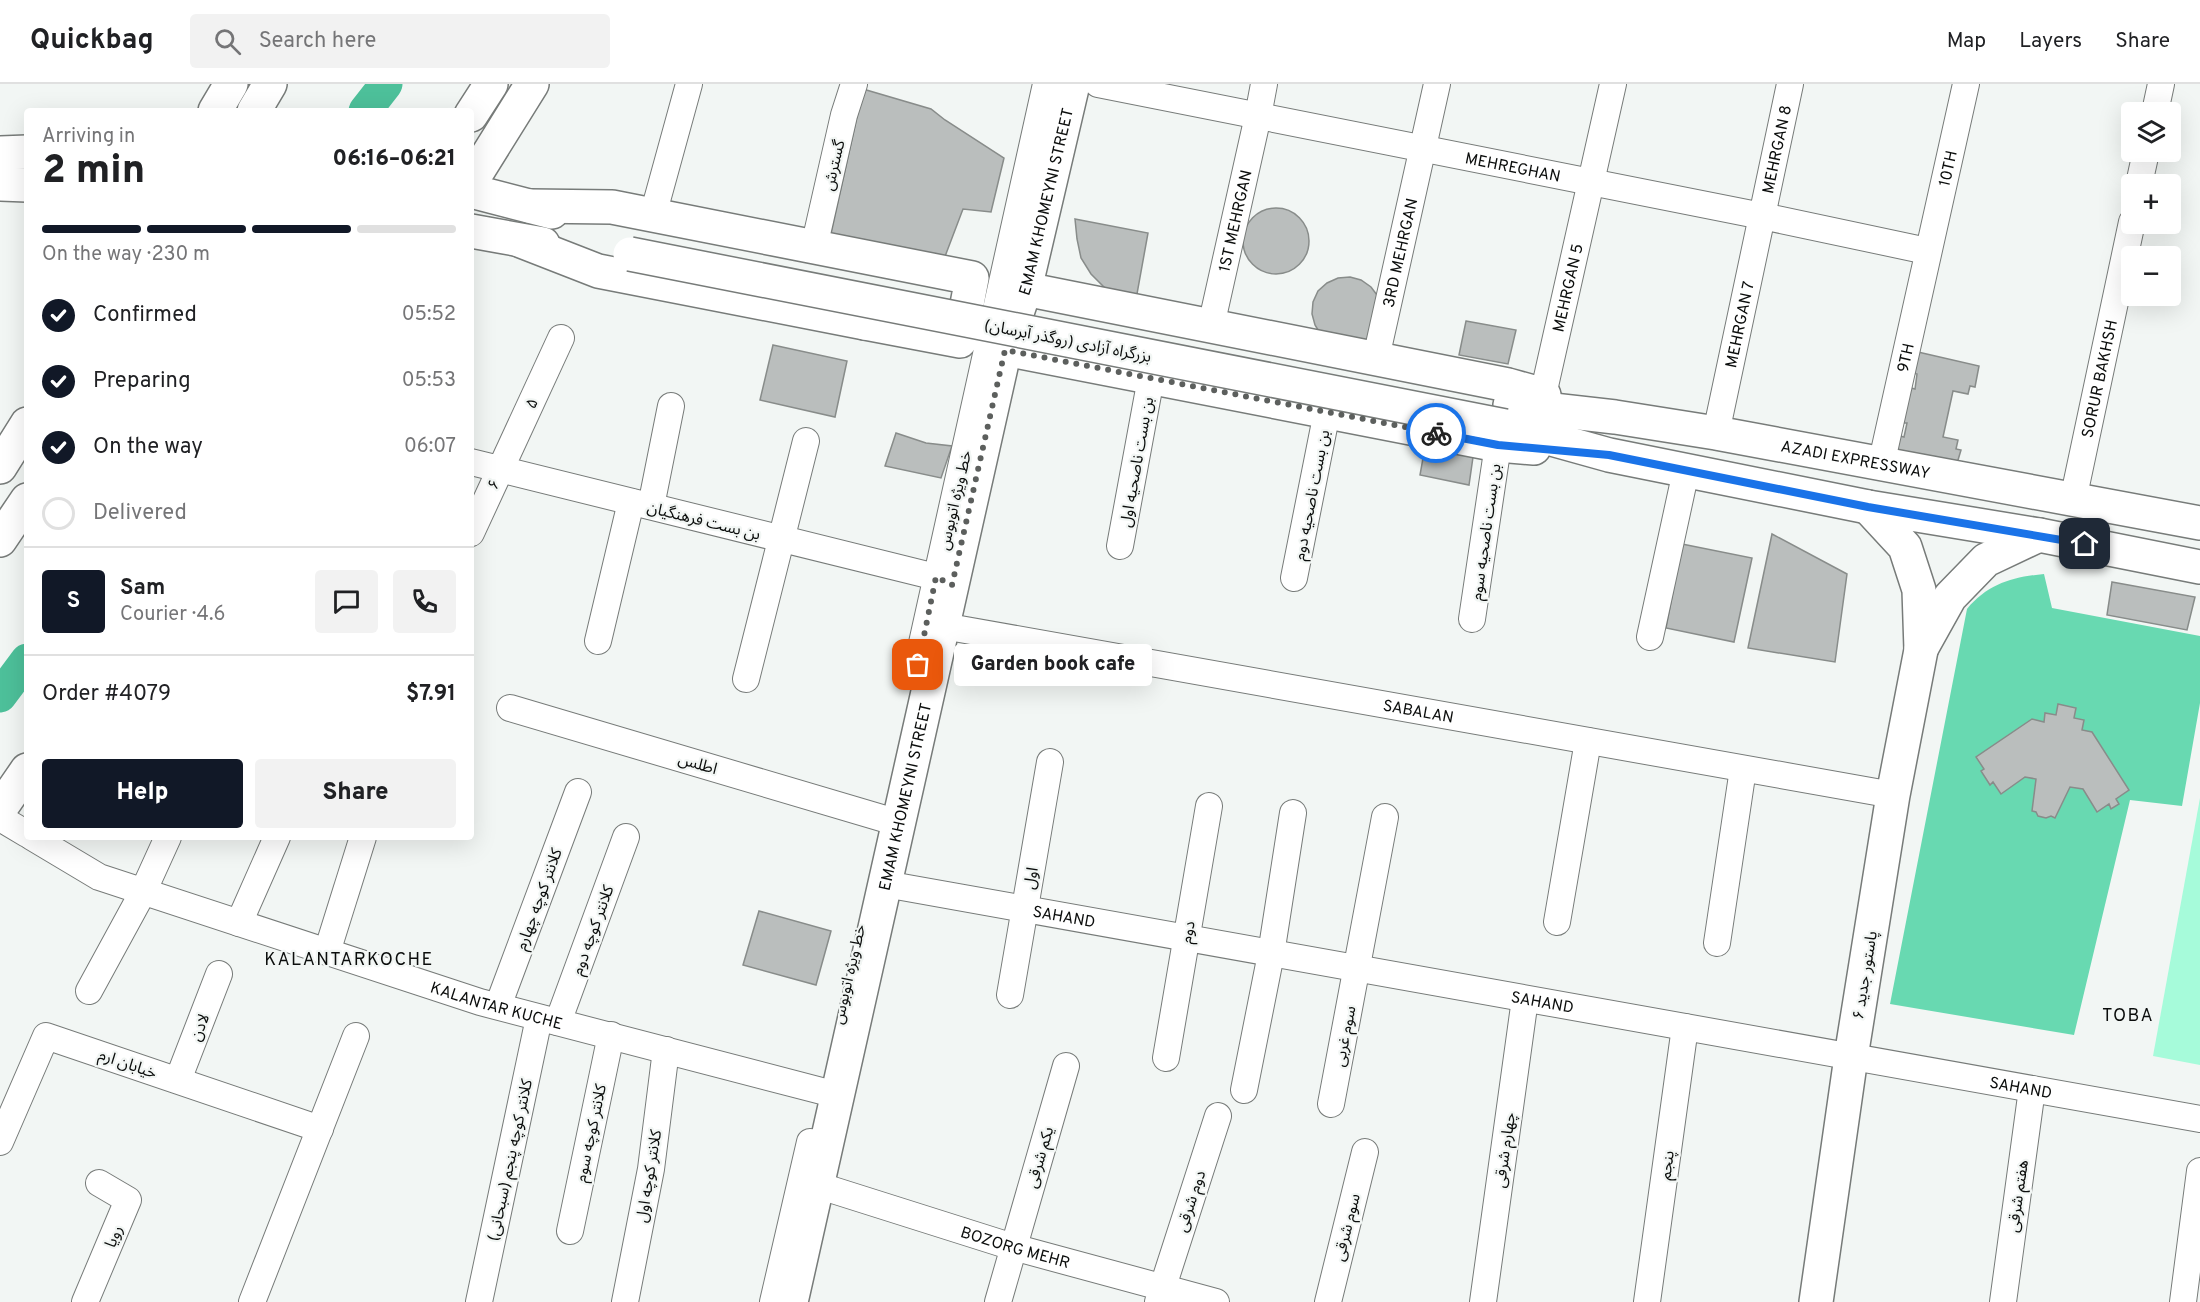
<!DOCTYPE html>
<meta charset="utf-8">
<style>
body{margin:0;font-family:Overpass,"Noto Sans Arabic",sans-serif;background:#f2f2f2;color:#202124;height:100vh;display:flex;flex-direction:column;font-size:22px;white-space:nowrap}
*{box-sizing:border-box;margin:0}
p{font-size:20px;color:#757577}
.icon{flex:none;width:33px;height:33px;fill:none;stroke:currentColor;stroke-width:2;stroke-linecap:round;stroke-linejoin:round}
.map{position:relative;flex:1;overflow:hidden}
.drawer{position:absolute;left:24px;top:24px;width:450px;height:732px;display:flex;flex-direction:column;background:#fff;border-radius:6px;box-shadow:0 6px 24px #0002}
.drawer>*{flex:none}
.controls{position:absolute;left:2121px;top:18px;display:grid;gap:12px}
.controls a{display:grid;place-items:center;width:60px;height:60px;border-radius:6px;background:#fff;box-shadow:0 6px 24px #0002;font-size:30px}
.pin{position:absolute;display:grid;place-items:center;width:51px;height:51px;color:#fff;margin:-26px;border-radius:12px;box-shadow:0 3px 9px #0006}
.courier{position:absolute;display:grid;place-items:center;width:60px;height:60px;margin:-30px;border:4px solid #1a73e8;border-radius:50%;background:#fff;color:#222;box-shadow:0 2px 8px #0007}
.bubble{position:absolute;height:42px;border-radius:6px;background:#fff;box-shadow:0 6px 24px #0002;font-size:20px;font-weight:800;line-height:42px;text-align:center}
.headline em{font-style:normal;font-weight:800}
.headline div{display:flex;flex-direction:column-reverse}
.headline{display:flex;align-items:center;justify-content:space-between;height:102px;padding:0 18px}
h1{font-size:39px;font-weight:800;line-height:45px}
.bar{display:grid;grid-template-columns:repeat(4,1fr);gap:9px 6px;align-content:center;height:72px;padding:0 18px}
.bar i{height:8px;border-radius:4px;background:#e0e0e0}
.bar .selected{background:#111827}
.bar p{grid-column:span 4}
.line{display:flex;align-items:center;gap:15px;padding:0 18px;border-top:2px solid #e0e0e0}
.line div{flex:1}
.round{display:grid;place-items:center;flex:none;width:63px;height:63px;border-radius:6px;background:#f2f2f2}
ol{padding:0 18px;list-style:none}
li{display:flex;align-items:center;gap:18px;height:66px}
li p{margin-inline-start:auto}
li .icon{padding:6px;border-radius:50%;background:#111827;color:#fff;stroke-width:4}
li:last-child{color:#757577}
li i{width:33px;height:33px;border:3px solid #e0e0e0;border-radius:50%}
.action{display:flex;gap:12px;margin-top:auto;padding:12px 18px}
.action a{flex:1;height:69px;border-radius:6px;background:#111827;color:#fff;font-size:24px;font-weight:800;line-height:69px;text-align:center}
.action a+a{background:#f2f2f2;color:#202124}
header{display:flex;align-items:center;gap:36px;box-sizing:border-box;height:84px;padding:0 30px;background:#fff;border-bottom:2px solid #e0e0e0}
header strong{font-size:28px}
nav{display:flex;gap:33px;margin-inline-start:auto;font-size:21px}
.search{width:420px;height:54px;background:#f2f2f2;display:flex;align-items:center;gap:15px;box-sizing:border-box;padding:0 21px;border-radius:6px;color:#757577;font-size:22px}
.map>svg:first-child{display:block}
</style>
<header>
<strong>Quickbag</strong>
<div class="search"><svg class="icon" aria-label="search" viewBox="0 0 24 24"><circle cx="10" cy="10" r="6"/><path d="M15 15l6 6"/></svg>Search here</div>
<nav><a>Map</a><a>Layers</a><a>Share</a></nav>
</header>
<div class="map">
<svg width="2200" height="1218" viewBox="0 0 2200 1218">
<rect width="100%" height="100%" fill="#f2f6f4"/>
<path fill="#a6fbda" d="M2200 714V981L2153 972Z"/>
<path fill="#68d9b1" d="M2044 490 2052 524 2200 552V619L2182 722 2130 716 2074 951 1890 920 1967 525C1988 500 2012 493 2044 490Z"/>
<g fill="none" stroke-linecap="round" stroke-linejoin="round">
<path stroke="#4dc09a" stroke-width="33" d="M365 27 386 0
M0 612 27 576"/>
</g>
<path fill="#babebd" stroke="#888c8a" stroke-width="1.5" d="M863 5 931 25 945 36 1004 74 991 128 963 125 941 183 829 159Z
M1243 157a33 33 0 1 1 66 0a33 33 0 1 1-66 0Z
M1075 135 1148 149 1135 221 1114 213 1091 190 1081 174 1077 155Z
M1350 193 1361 196 1371 203 1377 211 1371 252 1362 259 1321 251 1315 241 1312 230 1313 218 1318 207 1327 199 1338 194Z
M1466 237 1516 246 1508 280 1459 271Z
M773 261 847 277 835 333 760 316Z
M1918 268 1979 282 1975 303 1970 302 1968 310 1953 307 1943 353 1958 356 1956 365 1961 366 1955 386 1896 371 1900 352 1904 353 1907 339H1903L1911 304 1915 305 1917 290 1913 289Z
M896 349 926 359 952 362 941 394 885 382Z
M1425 363 1473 373 1469 401 1420 391Z
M1772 450 1847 490 1835 578 1748 564Z
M1682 460 1752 474 1734 558 1666 544Z
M2112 498 2195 513 2187 546 2107 531Z
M2058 620 2076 624 2074 634 2084 636 2082 646 2092 648 2129 706 2116 715 2119 720 2111 725 2109 720 2097 728 2083 705 2070 703 2055 734 2051 732 2046 734 2038 732 2036 728 2032 727 2036 695 2025 693 2001 710 1993 698 1990 701 1981 687 1984 685 1976 673 2032 635 2044 638 2045 629 2056 631Z
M759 827 831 847 816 901 743 881Z"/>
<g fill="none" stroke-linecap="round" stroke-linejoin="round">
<defs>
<g id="minor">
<path id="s1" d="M1098 0 1762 132 1927 167"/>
<path d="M2155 28 2161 0"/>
<path d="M2139 100 2146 68"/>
<path d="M653 131 689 0"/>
<path d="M814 163 844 31 854 0"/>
<path id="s2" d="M1211 242 1258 32 1264 0"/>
<path id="s3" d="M1376 274 1437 0"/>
<path id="s4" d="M1543 311 1613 0"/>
<path id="s5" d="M1716 349 1790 0"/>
<path d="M471 378 936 493 950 500"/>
<path id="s6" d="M1881 381 1966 0"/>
<path id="s7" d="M2073 416 2132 138"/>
<path d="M651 422 671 322"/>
<path d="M471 449 561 254"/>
<path d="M1120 462 1151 294"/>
<path d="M1294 494 1327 328"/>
<path d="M1472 535 1498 361"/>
<path id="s8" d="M943 542 1893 711"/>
<path d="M1650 553 1686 387"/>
<path d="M598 557 631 418"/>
<path d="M918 577 1046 0"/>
<path d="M746 595 806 357"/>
<path d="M510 624 885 735 898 741"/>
<path d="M0 734 27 750"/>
<path id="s9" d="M32 753 99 793 480 918 837 1011"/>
<path id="s10" d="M885 800 2200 1035"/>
<path d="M1557 838 1588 657"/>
<path d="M239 839 277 753"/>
<path d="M1717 859 1743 685"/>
<path d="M327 868 363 753"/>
<path d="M89 907 143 808 168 753"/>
<path d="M1010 911 1050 678"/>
<path d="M498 922 578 708"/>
<path d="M558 938 626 753"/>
<path d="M1166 974 1209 722"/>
<path d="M178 996 219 890"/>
<path d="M1244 1006 1271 870 1293 729"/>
<path d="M1331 1020 1385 733"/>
<path d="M0 1058 46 952 320 1045"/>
<path id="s11" d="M817 1101 1013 1163 1216 1218"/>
<path d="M570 1147 611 951"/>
<path d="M85 1218 128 1116 99 1099"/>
<path d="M252 1218 356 952"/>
<path d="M479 1218 539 934"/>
<path d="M625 1218 651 1085 666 966"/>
<path d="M773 1218 810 1058"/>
<path d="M998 1218 1066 982"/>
<path d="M1158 1218 1218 1032"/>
<path d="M1328 1218 1365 1068"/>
<path d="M1483 1218 1525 915"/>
<path d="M1647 1218 1685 943"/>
<path d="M2003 1218 2032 1005"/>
<path d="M2183 1218 2200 1087"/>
</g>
<g id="major">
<path d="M1921 565 1950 513 1986 476 2039 451"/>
<path id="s12" d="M791 1218 1005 265 1025 205 1073 0"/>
<path d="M1816 1218 1851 973 1893 711 1921 566 1919 506 1905 463 1868 423"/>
</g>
<g id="highway">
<path d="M215 27 231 0"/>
<path d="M254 27 270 0"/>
<path d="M471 31 491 0"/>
<path d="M0 69 27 68"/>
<path d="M471 98 532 0"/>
<path d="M0 100 27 101"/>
<path d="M471 107 552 128"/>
<path d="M530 122 612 123 972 194 960 257 865 239"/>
<path d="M471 147 543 160"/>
<path d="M521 157 598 187 865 239 886 235"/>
<path d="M1025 205 1508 301 1544 311"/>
<path d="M1005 265 1498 361 1534 364"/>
<path id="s13" d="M1510 321 1615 333 1716 349 2200 439"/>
<path d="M1505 342 1609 371 1868 423 2039 451 2200 483"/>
<path d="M0 383 27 340"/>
<path d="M0 456 27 416"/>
<path d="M0 725 27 686"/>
</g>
</defs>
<use href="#minor" stroke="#777b79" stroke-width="28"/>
<use href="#major" stroke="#777b79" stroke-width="36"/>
<use href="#highway" stroke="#777b79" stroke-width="36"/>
<use href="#minor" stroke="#fff" stroke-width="26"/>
<use href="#major" stroke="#fff" stroke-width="33"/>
<use href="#highway" stroke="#fff" stroke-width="33"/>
<defs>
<path id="highway-bridge" d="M630 170 1505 342"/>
</defs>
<use href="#highway-bridge" stroke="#777b79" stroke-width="36" stroke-linecap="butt"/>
<use href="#highway-bridge" stroke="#fff" stroke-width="33"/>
</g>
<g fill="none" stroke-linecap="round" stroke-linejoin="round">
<path stroke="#5c5f5d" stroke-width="6" stroke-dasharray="0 10.8" d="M918 581 936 493 952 501 1005 266 1436 349"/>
<path stroke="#1a73e8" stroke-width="8" d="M1436 349 1498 361 1609 371 1868 423 2085 460"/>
</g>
<g text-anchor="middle" stroke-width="4.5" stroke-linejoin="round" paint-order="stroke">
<g font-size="16" fill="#0b0d0c" stroke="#f2f6f4">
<text dy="6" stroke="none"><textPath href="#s5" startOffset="290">MEHRGAN 8</textPath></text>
<text transform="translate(833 81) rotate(-77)" y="6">گسترش</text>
<text dy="6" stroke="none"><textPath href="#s1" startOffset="423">MEHREGHAN</textPath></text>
<text dy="6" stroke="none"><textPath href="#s6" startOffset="304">10TH</textPath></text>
<text dy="6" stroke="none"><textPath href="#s12" startOffset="1130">EMAM KHOMEYNI STREET</textPath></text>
<text dy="6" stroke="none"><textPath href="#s2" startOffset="108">1ST MEHRGAN</textPath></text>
<text dy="6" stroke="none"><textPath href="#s3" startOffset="108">3RD MEHRGAN</textPath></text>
<text dy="6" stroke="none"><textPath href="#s4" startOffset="110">MEHRGAN 5</textPath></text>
<text dy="6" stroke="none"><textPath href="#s5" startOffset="111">MEHRGAN 7</textPath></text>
<text transform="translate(1068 256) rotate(11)" y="6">بزرگراه آزادی (روگذر آبرسان)</text>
<text dy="6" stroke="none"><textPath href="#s6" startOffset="110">9TH</textPath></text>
<text dy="6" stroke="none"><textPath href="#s7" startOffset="124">SORUR BAKHSH</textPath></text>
<text transform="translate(531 319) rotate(-65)" y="6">۵</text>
<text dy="6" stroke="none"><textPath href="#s13" startOffset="350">AZADI EXPRESSWAY</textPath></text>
<text transform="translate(1136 378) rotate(-80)" y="6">بن بست ناصحیه اول</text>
<text transform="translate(493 400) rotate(-65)" y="6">۶</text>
<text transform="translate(1311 411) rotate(-79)" y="6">بن بست ناصحیه دوم</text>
<text transform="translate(954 416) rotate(-77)" y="6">خط ویژه اتوبوس</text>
<text transform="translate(704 436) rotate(14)" y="6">بن بست فرهنگیان</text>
<text transform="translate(1485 448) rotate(-82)" y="6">بن بست ناصحیه سوم</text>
<text dy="6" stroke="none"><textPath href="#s8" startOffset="483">SABALAN</textPath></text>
<text transform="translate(698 679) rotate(16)" y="6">اطلس</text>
<text dy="6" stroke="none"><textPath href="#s12" startOffset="518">EMAM KHOMEYNI STREET</textPath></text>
<text transform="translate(1030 794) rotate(-80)" y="6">اول</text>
<text transform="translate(538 815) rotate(-70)" y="6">کلانتر کوچه چهارم</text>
<text dy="6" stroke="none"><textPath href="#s10" startOffset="182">SAHAND</textPath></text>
<text transform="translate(592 846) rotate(-70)" y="6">کلانتر کوچه دوم</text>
<text transform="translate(1187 848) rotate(-80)" y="6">دوم</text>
<text transform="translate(848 890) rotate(-77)" y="6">خط ویژه اتوبوس</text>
<text transform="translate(1864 891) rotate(-81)" y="6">پاستور جدید ۶</text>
<text dy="6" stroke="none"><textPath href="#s10" startOffset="668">SAHAND</textPath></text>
<text dy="6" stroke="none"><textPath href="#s9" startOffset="496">KALANTAR KUCHE</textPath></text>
<text transform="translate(199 943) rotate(-69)" y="6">لادن</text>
<text transform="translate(1344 952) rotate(-79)" y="6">سوم غربی</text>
<text transform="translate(128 979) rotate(19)" y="6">خیابان ارم</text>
<text dy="6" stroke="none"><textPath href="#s10" startOffset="1154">SAHAND</textPath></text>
<text transform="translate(590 1049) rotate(-78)" y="6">کلانتر کوچه سوم</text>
<text transform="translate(1504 1066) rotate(-82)" y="6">چهارم شرقی</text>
<text transform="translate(1039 1073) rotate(-74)" y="6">یکم شرقی</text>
<text transform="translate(509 1076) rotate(-78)" y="6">کلانتر کوچه پنجم (سبحانی)</text>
<text transform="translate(1666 1081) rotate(-82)" y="6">پنجم</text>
<text transform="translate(648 1092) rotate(-81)" y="6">کلانتر کوچه اول</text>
<text transform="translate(2017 1112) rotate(-82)" y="6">هفتم شرقی</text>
<text transform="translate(1190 1117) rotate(-72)" y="6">دوم شرقی</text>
<text transform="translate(1346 1143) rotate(-76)" y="6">سوم شرقی</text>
<text transform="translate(113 1152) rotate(-67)" y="6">رویا</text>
<text dy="6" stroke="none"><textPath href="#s11" startOffset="208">BOZORG MEHR</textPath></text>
</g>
<g font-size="18" letter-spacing="1.5" fill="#0b0d0c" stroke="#f2f6f4">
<text x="349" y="881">KALANTARKOCHE</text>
<text x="2128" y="937">TOBA</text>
</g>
</g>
</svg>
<div class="controls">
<a><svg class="icon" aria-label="layers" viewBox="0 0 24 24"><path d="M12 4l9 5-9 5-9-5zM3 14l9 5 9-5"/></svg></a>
<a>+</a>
<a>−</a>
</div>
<div class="pin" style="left:918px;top:581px;background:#ea580c"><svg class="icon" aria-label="bag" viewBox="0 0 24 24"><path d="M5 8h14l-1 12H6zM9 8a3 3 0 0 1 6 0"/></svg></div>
<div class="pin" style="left:2085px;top:460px;background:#1f2937"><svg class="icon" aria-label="home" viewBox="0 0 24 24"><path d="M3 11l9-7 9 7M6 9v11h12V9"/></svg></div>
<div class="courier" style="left:1436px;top:349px"><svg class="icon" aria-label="bike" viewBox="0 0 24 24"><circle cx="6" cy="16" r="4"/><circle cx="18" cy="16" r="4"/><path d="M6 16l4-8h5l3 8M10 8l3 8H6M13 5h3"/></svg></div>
<div class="bubble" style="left:954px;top:560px;width:198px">Garden book cafe</div>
<section class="drawer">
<div class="headline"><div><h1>2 min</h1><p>Arriving in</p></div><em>06:16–06:21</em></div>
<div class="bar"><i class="selected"></i><i class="selected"></i><i class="selected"></i><i></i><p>On the way · 230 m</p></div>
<ol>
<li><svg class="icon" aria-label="check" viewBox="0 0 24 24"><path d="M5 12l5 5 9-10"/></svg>Confirmed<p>05:52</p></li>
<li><svg class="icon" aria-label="check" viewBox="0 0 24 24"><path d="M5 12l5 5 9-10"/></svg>Preparing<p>05:53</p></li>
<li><svg class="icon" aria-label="check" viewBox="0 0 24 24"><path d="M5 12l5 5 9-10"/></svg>On the way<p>06:07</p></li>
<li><i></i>Delivered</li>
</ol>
<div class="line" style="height:108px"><b class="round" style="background:#111827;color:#fff">S</b><div><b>Sam</b><p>Courier · 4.6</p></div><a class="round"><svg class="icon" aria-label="chat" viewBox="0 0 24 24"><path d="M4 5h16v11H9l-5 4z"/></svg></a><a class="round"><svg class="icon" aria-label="phone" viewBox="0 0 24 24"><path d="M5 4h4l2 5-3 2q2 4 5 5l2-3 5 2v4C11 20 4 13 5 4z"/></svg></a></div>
<div class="line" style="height:78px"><div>Order #4079</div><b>$7.91</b></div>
<div class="action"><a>Help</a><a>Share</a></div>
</section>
</div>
